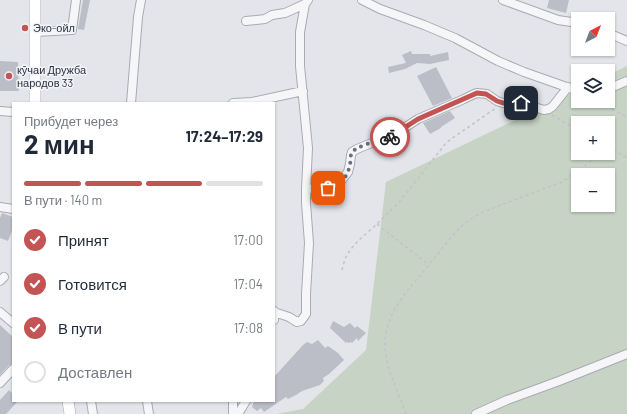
<!DOCTYPE html>
<html lang="ru">
<meta charset="utf-8">
<style>
body{margin:0;font-family:Barlow,sans-serif;background:#f2f2f3;color:#1f2937;height:100vh;display:flex;flex-direction:column;font-size:15px;white-space:nowrap}
*{box-sizing:border-box;margin:0}
p{font-size:13px;color:#747a83}
.icon{flex:none;width:22px;height:22px;fill:none;stroke:currentColor;stroke-width:2;stroke-linecap:round;stroke-linejoin:round}
.map{position:relative;flex:1;overflow:hidden}
.side{position:absolute;left:12px;top:102px;width:263px;height:300px;display:flex;flex-direction:column;background:#fff;border-radius:0px;box-shadow:0 1px 3px #0004}
.side>*{flex:none}
.needle{width:26px;rotate:42deg}
.fabs{position:absolute;left:571px;top:12px;display:grid;gap:8px}
.fabs a{display:grid;place-items:center;width:44px;height:44px;border-radius:0px;background:#fff;box-shadow:0 1px 3px #0004;font-size:20px}
.pin{position:absolute;display:grid;place-items:center;width:34px;height:34px;color:#fff;margin:-17px;border-radius:8px;box-shadow:0 2px 6px #0006}
.courier{position:absolute;display:grid;place-items:center;width:40px;height:40px;margin:-20px;border:3px solid #c45454;border-radius:50%;background:#fff;color:#222;box-shadow:0 1px 5px #0007}
.overview em{font-style:normal;font-weight:700}
.overview div{display:flex;flex-direction:column-reverse}
.overview{display:flex;align-items:center;justify-content:space-between;height:68px;padding:0 12px}
h1{font-size:26px;font-weight:700;line-height:30px}
.bar{display:grid;grid-template-columns:repeat(4,1fr);gap:6px 4px;align-content:center;height:48px;padding:0 12px}
.bar i{height:5px;border-radius:3px;background:#e0e1e3}
.bar .current{background:#c45454}
.bar p{grid-column:span 4}
ol{padding:0 12px;list-style:none}
li{display:flex;align-items:center;gap:12px;height:44px}
li p{margin-inline-start:auto}
li .icon{padding:4px;border-radius:50%;background:#c45454;color:#fff;stroke-width:4}
li:last-child{color:#747a83}
li i{width:22px;height:22px;border:2px solid #e0e1e3;border-radius:50%}
.map>svg:first-child{display:block}
</style>
<div class="map">
<svg width="627" height="414" viewBox="0 0 627 414">
<rect width="100%" height="100%" fill="#e3e5ea"/>
<path fill="#c7d3c5" fill-rule="evenodd" d="M627 66V414H276L303 409 366 350 386 182 578 90V101H608V75ZM578 123H608V153H578ZM578 175H608V205H578Z"/>
<path fill="#bbbec7" d="M83 0H90L84 30 78 29Z
M549 0H569L566 13 547 8Z
M411 51 412 54H430V56L448 52 449 60 430 64 417 63 405 69 389 73 388 67 406 63 402 55Z
M0 61 18 62 19 91H0Z
M436 67 452 98 433 106 417 76Z
M450 111 455 118 441 127V128L430 134 423 123Z
M2 213 13 217V228L8 241 0 238V218Z
M333 321 344 327 350 323 355 328 357 326 366 333 358 341 357 338 352 343 351 342 349 343 347 342 346 343 330 328Z
M0 325 13 337V364L9 365 0 375Z
M318 340 325 348 328 346 338 353 344 360 329 374 323 378 324 381 320 385 302 391 296 395 288 399 286 397 264 412 261 408 257 411 252 407 254 401H274V377L303 345 307 342 312 344Z
M9 390 13 394V401H18L6 414H0V400Z"/>
<g fill="none" stroke-linecap="round" stroke-linejoin="round">
<defs>
<path id="minor" d="M362 0 380 9 424 25 455 38 498 61 524 72 578 91
M503 0 558 20 578 23
M246 21 265 19 272 15 285 13 305 4
M35 32 72 30 76 0
M608 33 627 41
M608 89 627 81
M131 103 138 17 141 0
M233 103 252 102 303 91
M0 111 13 112
M306 189 329 188 336 185 341 181 348 172 350 164 351 155 352 152 357 149 374 142 392 136 418 119 464 99 472 95 477 93 487 94 497 101 503 103H521L544 110 549 109 553 106 568 87
M0 207 13 209
M0 281 4 277
M274 311V312L289 317 297 322 301 321 306 314V294L309 243 306 203V189L308 148 300 66V32L305 4 308 0
M0 312 13 323
M274 320V312
M0 383 13 369
M91 401 93 414
M147 401 149 414
M233 414V401
M238 414 246 401
M476 414 507 400 559 381 627 354"/>
<path id="major" d="M35 0V103
M68 401 70 414"/>
</defs>
<use href="#minor" stroke="#a8abb4" stroke-width="10"/>
<use href="#major" stroke="#a4a8b5" stroke-width="12"/>
<path stroke="#c1c3c9" stroke-width="1.5" stroke-dasharray="3 3" stroke-linecap="butt" d="M596 101 627 117
M552 115 578 130
M608 147 627 158
M377 224 429 265
M342 270 345 259 350 250 359 240 377 224 400 201 446 143 451 139 496 108
M406 414C399 393 386 370 385 347 384 312 411 287 432 261 442 249 452 235 464 224 472 217 483 212 493 208L562 182 594 159 598 153"/>
<use href="#minor" stroke="#f6f6f9" stroke-width="8"/>
<use href="#major" stroke="#fff" stroke-width="11"/>
</g>
<g fill="none" stroke-linecap="round" stroke-linejoin="round">
<path stroke="#6c707c" stroke-width="4" stroke-dasharray="0 7.2" d="M328 188C341 184 348 177 350 164 351 160 350 155 352 152 357 146 382 139 390 137"/>
<path stroke="#c45454" stroke-width="5" d="M390 137 418 119 477 93 486 94 497 101 503 103H521"/>
</g>
<g fill="#c45454" stroke="#f3f4f8" stroke-width="1.5">
<circle cx="25" cy="28" r="4"/>
<circle cx="9" cy="76" r="4"/>
</g>
<g text-anchor="middle" stroke-width="3" stroke-linejoin="round" paint-order="stroke">
<g font-size="11" fill="#2c3141" stroke="#f3f4f8" text-anchor="start">
<text x="33" y="32">Эко-ойл</text>
<text x="17" y="74">кӯчаи Дружба<tspan x="17" dy="13">народов 33</tspan></text>
</g>
</g>
</svg>
<div class="fabs">
<a><svg class="needle" viewBox="-14 -14 28 28"><path d="M0-13l5 13h-10z" fill="#e53935"/><path d="M0 13l5-13h-10z" fill="#747a83"/></svg></a>
<a><svg class="icon" aria-label="layers" viewBox="0 0 24 24"><path d="M12 4l9 5-9 5-9-5zM3 14l9 5 9-5"/></svg></a>
<a>+</a>
<a>−</a>
</div>
<div class="pin" style="left:328px;top:188px;background:#ea580c"><svg class="icon" aria-label="bag" viewBox="0 0 24 24"><path d="M5 8h14l-1 12H6zM9 8a3 3 0 0 1 6 0"/></svg></div>
<div class="pin" style="left:521px;top:103px;background:#1f2937"><svg class="icon" aria-label="home" viewBox="0 0 24 24"><path d="M3 11l9-7 9 7M6 9v11h12V9"/></svg></div>
<div class="courier" style="left:390px;top:137px"><svg class="icon" aria-label="bike" viewBox="0 0 24 24"><circle cx="6" cy="16" r="4"/><circle cx="18" cy="16" r="4"/><path d="M6 16l4-8h5l3 8M10 8l3 8H6M13 5h3"/></svg></div>
<section class="side">
<div class="overview"><div><h1>2 мин</h1><p>Прибудет через</p></div><em>17:24–17:29</em></div>
<div class="bar"><i class="current"></i><i class="current"></i><i class="current"></i><i></i><p>В пути · 140 m</p></div>
<ol>
<li><svg class="icon" aria-label="check" viewBox="0 0 24 24"><path d="M5 12l5 5 9-10"/></svg>Принят<p>17:00</p></li>
<li><svg class="icon" aria-label="check" viewBox="0 0 24 24"><path d="M5 12l5 5 9-10"/></svg>Готовится<p>17:04</p></li>
<li><svg class="icon" aria-label="check" viewBox="0 0 24 24"><path d="M5 12l5 5 9-10"/></svg>В пути<p>17:08</p></li>
<li><i></i>Доставлен</li>
</ol>
</section>
</div>
